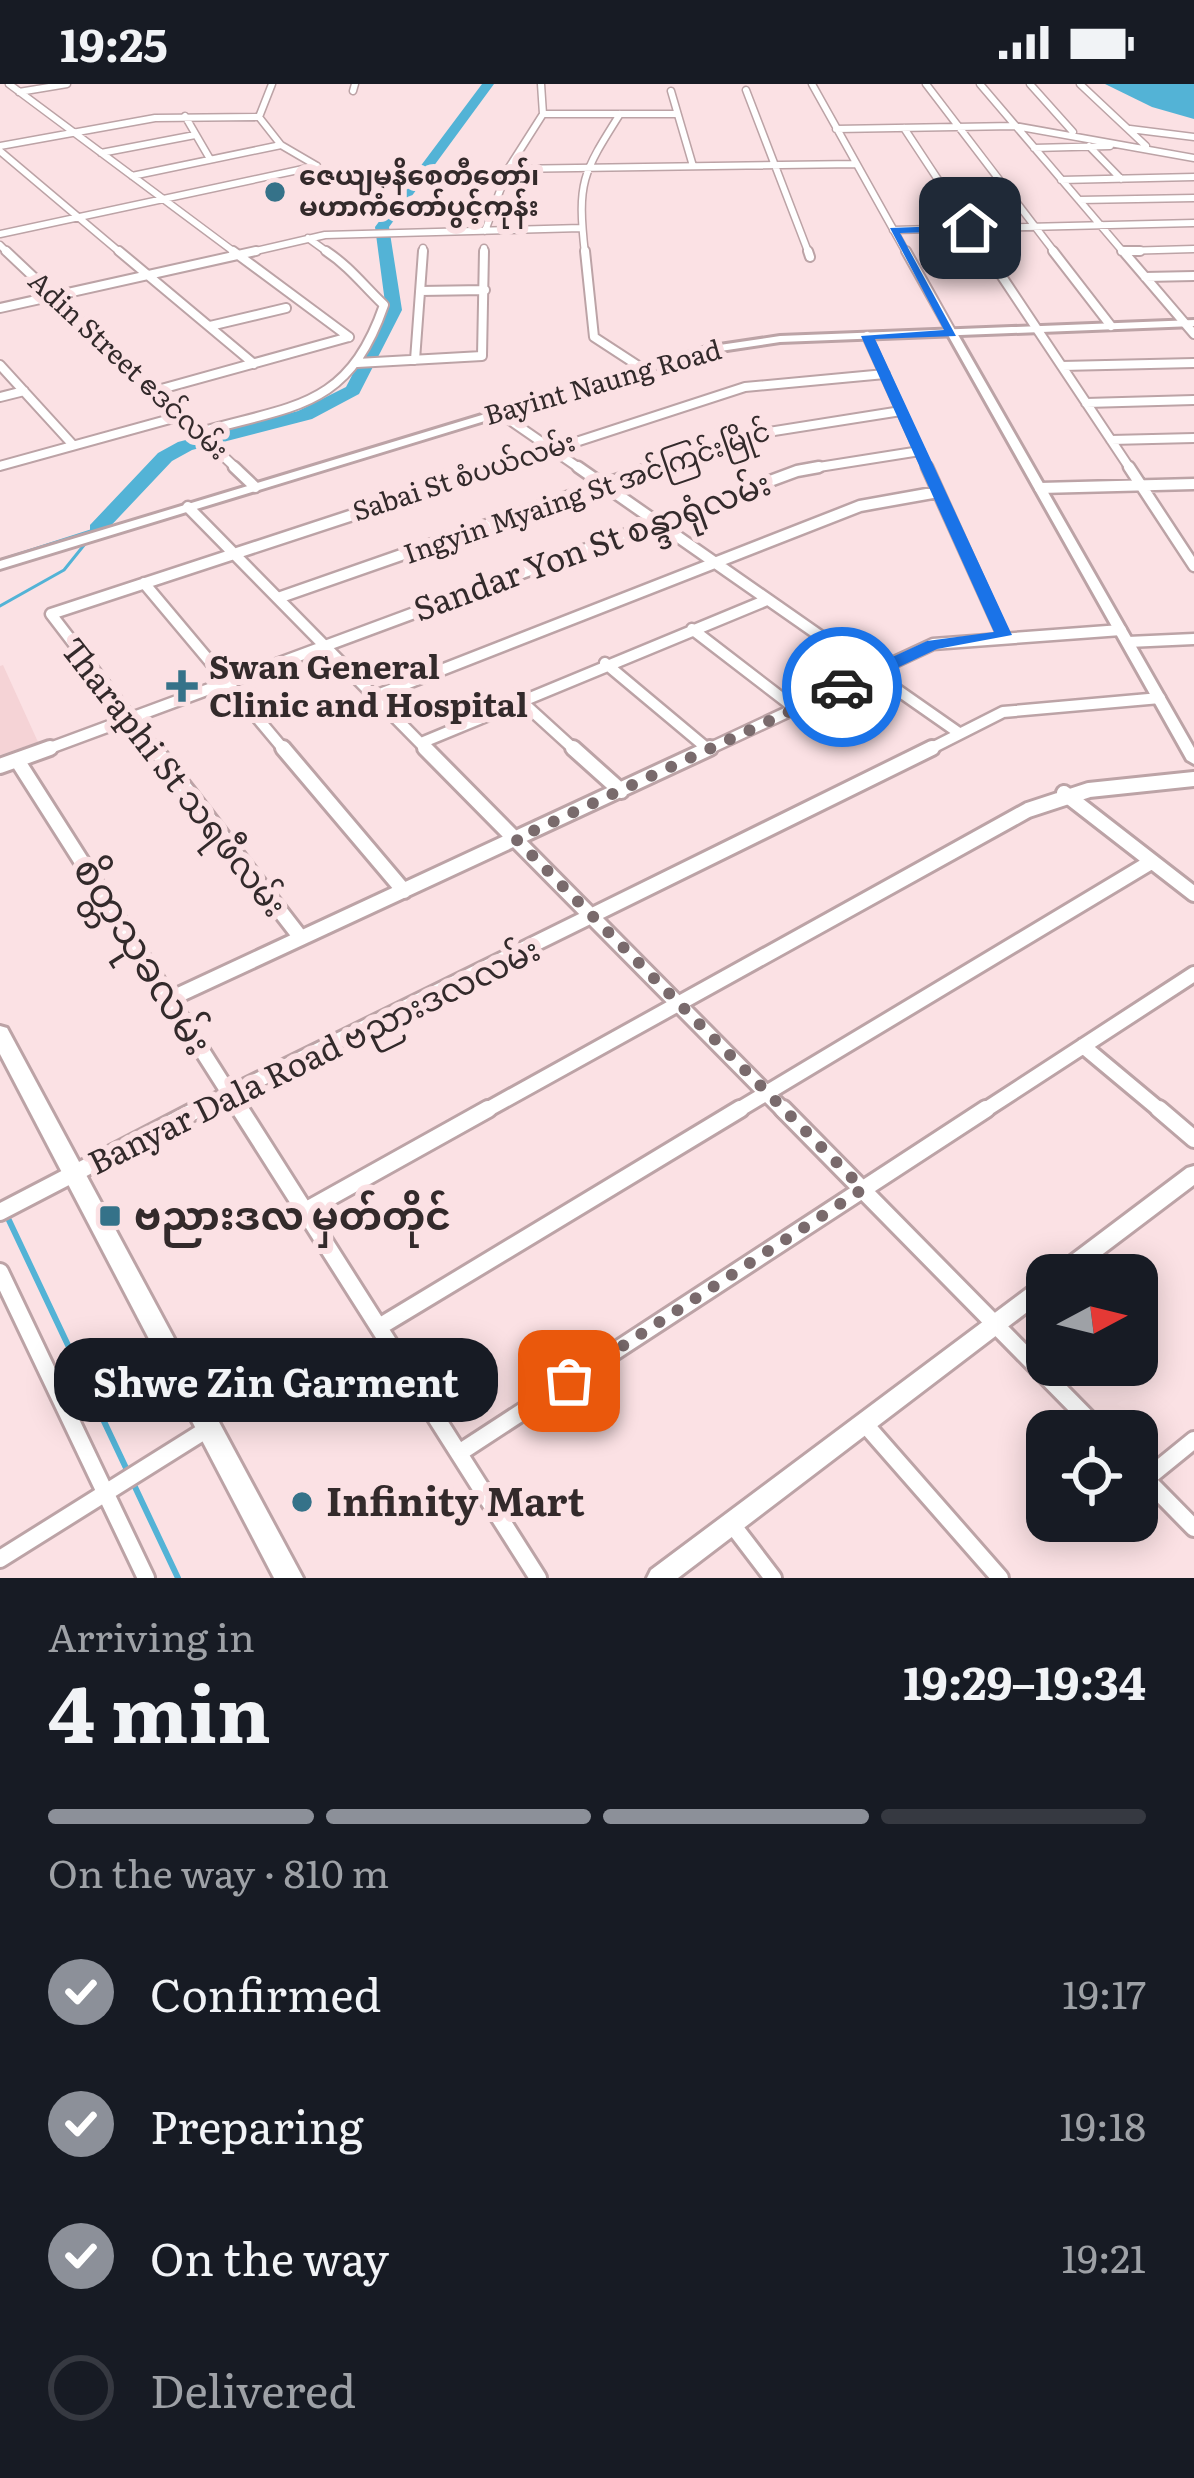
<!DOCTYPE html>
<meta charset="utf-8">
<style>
body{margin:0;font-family:Literata,"Noto Sans Myanmar",serif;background:#242831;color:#f1f3f6;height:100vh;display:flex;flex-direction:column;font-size:45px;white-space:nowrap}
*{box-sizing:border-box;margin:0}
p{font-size:39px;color:#9ea1a6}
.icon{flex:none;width:66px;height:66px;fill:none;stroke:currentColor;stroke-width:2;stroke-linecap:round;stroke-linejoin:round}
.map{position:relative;height:1494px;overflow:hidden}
.sheet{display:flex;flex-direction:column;background:#171b24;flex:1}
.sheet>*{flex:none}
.needle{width:78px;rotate:83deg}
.buttons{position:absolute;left:1026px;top:1170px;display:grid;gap:24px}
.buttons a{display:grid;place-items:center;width:132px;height:132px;border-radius:24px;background:#171b24;box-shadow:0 6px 30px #0003;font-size:60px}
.pin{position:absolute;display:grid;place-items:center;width:102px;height:102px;color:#fff;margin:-51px;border-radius:24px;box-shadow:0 6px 18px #0006}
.courier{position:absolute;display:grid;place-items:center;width:120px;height:120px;margin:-60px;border:9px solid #1a73e8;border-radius:50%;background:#fff;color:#222;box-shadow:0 3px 15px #0007}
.bubble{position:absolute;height:84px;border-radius:36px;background:#171b24;box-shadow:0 6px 30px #0003;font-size:39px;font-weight:700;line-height:84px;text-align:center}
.summary em{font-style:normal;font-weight:700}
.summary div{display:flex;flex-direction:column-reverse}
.summary{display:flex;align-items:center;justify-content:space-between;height:204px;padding:0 48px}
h1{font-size:78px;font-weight:700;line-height:90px}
.bar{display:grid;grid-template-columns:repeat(4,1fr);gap:18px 12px;align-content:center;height:144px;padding:0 48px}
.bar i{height:15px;border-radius:9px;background:#363941}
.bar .on{background:#8c9099}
.bar p{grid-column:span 4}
ol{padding:0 48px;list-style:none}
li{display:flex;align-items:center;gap:36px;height:132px}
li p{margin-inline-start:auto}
li .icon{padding:12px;border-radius:50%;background:#8c9099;color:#fff;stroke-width:4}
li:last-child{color:#9ea1a6}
li i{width:66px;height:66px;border:6px solid #363941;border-radius:50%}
.status{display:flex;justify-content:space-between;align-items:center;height:84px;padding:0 60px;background:#171b24;direction:ltr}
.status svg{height:33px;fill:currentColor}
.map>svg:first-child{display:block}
</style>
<div class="status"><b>19:25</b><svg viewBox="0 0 49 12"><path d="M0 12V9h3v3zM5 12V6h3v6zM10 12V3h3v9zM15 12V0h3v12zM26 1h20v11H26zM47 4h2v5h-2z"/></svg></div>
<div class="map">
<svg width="1194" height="1494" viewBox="0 0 1194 1494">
<rect width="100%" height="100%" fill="#fbe1e4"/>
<path fill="#f5d3d6" d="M3 581 38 658 0 671V582Z"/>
<path fill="#53b3d6" d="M1105 0H1194V35L1152 23Z"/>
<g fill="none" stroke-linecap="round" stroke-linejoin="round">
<path stroke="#53b3d6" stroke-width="3" d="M0 476 97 445
M0 522 64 486 97 445"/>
<path stroke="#53b3d6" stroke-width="6" d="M6 1130 178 1494"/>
<path fill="#53b3d6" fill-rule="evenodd" d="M482 0H494L389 143 402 226 359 310 312 335 192 366 172 377 104 449H90V441L158 369 178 358 298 327 346 303 386 226 375 143Z"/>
<defs>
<path id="minor-far4" d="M9 0 237 170
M272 0 259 33 281 61 317 82
M812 0 907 170
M926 0 1056 170
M980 0 1125 170
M1030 0 1073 48
M1080 0 1146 62
M746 6 809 170
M353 7 355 0
M671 7 693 82
M19 8 67 0
M543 30H676
M185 32 210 75
M904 44 987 170
M836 45 1015 42 1194 74
M1130 45 1194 53
M0 62 155 34 259 33
M1089 62 1121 95
M1034 64 1110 62
M0 67 122 170
M101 69 195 51
M508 85 856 80
M132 92 281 61
M1061 96 1194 93
M1079 116 1194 114
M893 146 1194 139
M485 147 508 85 543 30 541 0
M0 150 317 82
M308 154 330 170
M0 161 9 170
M1122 167 1194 165
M243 170 325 151 581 144
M423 170V164
M484 170V164
M585 170C577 98 582 90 620 30"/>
<path id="minor-far3" d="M6 167 238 386
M119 167 254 280
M233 167 349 253
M585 167 594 253 640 283
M808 167 810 173
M906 167 952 249
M985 167 1131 386
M1053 167 1111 242
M1122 167H1140
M1123 167 1194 250
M1145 193 1194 192
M420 207 485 206
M0 224 256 167
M210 242 286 224
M867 252 928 386
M415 276 423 167
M357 279 482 272 484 167
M0 281 73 361
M1062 282 1194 279
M154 307 349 253
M0 313 24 307
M1086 319 1194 316
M498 328 582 386
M200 348C294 321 348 325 384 221 363 201 350 183 326 167
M1111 356 1194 354
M0 382 181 332
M490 386 745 303 885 290
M644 386 743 352 901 327
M800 386 920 367"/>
<path id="minor-far2" d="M234 383 255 403
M578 383 959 649
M927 383 1003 551
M1129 383 1194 482
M1040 404 1194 400
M188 423 428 667
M144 499 285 667
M278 514 653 383
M692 545 796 625
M1128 558 1194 555
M605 579 709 666
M375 612 860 422 938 408
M520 616 576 667
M421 659 767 516
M42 667 797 387 819 383
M156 667 51 530 499 383
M704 667 933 560 1121 546
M926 667 1003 628 1160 614"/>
<path id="minor-far1" d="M154 664 301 854
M283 664 404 807
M425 664 785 1028
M573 664 621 707
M17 676 241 1028
M0 682 50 664
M1064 709 1194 810
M172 914 710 664
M1083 962 1162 1028
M193 1028 932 664
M483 1028 1028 726 1089 706 1194 695
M735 1028 1151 778
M982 1028 1194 890"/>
<path id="minor" d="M240 1025 538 1494
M783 1025 1100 1347
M1159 1025 1194 1055
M305 1127 488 1025
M0 1128 198 1025
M0 1188 146 1494
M379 1243 740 1025
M864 1339 1000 1494
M459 1369 986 1025
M1137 1386 1194 1444
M1146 1395 1194 1356
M731 1439 773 1494
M0 1475 209 1344"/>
<path id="tertiary" d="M952 246 957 249 1194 664V680L1187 676 947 249Z
M1194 1082V1101L1075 1191H1050L1053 1185 1187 1084Z
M1047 1192V1213L678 1494H647L651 1486 1040 1195Z"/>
<path id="secondary" d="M1194 236V242L780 258 707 269 0 485V477L706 263 780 252Z"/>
<path id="primary" d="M0 942 7 944 303 1494H274L0 970Z"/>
</defs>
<use href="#minor-far4" stroke="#bca3a6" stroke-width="9"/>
<use href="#minor-far3" stroke="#bca3a6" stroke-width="12"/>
<use href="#minor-far2" stroke="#bca3a6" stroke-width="15"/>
<use href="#minor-far1" stroke="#bca3a6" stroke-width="20"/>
<use href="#minor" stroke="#bca3a6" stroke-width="22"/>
<use href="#tertiary" stroke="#bca3a6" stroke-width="6"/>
<use href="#secondary" stroke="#bca3a6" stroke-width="6"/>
<use href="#primary" stroke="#bca3a6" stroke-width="6"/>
<use href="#minor-far4" stroke="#fff" stroke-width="6"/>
<use href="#minor-far3" stroke="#fff" stroke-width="8"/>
<use href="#minor-far2" stroke="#fff" stroke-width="10"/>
<use href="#minor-far1" stroke="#fff" stroke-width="14"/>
<use href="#minor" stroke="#fff" stroke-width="16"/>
<use href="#tertiary" fill="#fff" fill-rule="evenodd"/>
<use href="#secondary" fill="#fff" fill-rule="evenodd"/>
<use href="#primary" fill="#fff" fill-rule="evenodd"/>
</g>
<path fill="#1a73e8" d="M970 141 974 147 900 149 956 252 875 255 1012 551 937 565 848 607H836V599L927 557 994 548 861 252 944 246 890 144Z"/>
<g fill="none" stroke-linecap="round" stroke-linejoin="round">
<path stroke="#796a6c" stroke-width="12" stroke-dasharray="0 21.6" d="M569 1297 863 1105 516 755 842 603"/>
</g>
<g fill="#357289" stroke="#fbe1e4" stroke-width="4.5">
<circle cx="275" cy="108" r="12"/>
<path d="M176 584h12v12h12v12h-12v12h-12v-12h-12v-12h12z"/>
<rect x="98" y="1120" width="24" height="24" rx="6"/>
<circle cx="302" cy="1418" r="12"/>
</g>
<g text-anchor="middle" stroke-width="12" stroke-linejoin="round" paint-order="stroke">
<g font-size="27" font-weight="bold" fill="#332a2b" stroke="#fbe1e4" text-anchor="start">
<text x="299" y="101">ဇေယျမုနိစေတီတော်၊<tspan x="299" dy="31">မဟာကံတော်ပွင့်ကုန်း</tspan></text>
</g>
<g font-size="27" fill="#332a2b" stroke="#fbe1e4">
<text transform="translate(128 282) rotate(43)" y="9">Adin Street ဧဒင်လမ်း</text>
<text transform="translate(603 299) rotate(-16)" y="9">Bayint Naung Road</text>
<text transform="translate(464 393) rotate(-18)" y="9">Sabai St စံပယ်လမ်း</text>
<text transform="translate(587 409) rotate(-19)" y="9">Ingyin Myaing St အင်ကြင်းမြိုင်</text>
</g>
<g font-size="33" fill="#332a2b" stroke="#fbe1e4">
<text transform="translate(592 462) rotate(-20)" y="12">Sandar Yon St စန္ဒာရုံလမ်း</text>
<text transform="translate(174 693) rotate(52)" y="12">Tharaphi St သရဖီလမ်း</text>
<text transform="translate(314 972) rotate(-26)" y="12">Banyar Dala Road ဗညားဒလလမ်း</text>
</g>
<g font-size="33" font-weight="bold" fill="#332a2b" stroke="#fbe1e4" text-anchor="start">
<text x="209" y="595">Swan General<tspan x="209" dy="38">Clinic and Hospital</tspan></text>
</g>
<g font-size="39" fill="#332a2b" stroke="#fbe1e4">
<text transform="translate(143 872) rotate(58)" y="14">စိတ္တသုခလမ်း</text>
</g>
<g font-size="39" font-weight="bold" fill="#332a2b" stroke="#fbe1e4" text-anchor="start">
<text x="134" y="1146">ဗညားဒလ မှတ်တိုင်</text>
<text x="326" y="1432">Infinity Mart</text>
</g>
</g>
</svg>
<div class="buttons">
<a><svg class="needle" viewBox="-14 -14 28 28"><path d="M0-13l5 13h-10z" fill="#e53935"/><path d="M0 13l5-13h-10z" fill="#9ea1a6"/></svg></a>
<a><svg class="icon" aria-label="locate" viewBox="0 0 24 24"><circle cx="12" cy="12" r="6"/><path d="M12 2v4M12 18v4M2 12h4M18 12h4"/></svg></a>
</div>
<div class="pin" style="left:569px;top:1297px;background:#ea580c"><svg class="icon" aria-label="bag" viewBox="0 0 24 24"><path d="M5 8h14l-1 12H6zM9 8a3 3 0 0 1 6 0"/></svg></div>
<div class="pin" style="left:970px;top:144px;background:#1f2937"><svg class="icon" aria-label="home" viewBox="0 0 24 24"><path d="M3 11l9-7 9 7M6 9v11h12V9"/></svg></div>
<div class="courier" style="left:842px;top:603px"><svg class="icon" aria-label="car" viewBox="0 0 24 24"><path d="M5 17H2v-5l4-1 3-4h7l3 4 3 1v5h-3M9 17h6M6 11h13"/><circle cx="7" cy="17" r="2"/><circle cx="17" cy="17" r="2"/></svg></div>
<div class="bubble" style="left:54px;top:1254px;width:444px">Shwe Zin Garment</div>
</div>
<section class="sheet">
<div class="summary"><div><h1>4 min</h1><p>Arriving in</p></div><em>19:29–19:34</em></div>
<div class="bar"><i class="on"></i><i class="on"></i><i class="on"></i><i></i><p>On the way · 810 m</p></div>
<ol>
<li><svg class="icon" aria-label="check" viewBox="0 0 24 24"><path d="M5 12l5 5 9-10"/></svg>Confirmed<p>19:17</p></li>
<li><svg class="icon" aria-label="check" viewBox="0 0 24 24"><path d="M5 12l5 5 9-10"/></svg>Preparing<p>19:18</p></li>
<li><svg class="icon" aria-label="check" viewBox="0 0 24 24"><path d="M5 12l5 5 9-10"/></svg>On the way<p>19:21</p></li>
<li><i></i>Delivered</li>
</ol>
</section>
